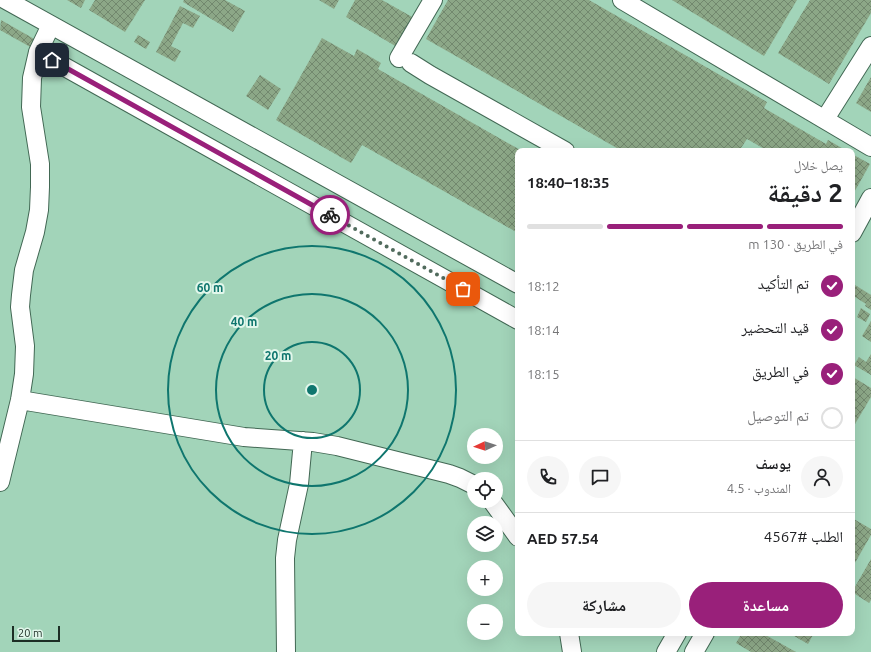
<!DOCTYPE html>
<html lang="ar">
<meta charset="utf-8">
<style>
body{margin:0;font-family:Ubuntu,"Noto Naskh Arabic",sans-serif;background:#f6f6f6;color:#202124;direction:rtl;height:100vh;display:flex;flex-direction:column;font-size:15px;white-space:nowrap}
*{box-sizing:border-box;margin:0}
p{font-size:13px;color:#757577}
.icon{flex:none;width:22px;height:22px;fill:none;stroke:currentColor;stroke-width:2;stroke-linecap:round;stroke-linejoin:round}
.map{position:relative;flex:1;overflow:hidden;direction:ltr}
.side{position:absolute;left:515px;top:148px;width:340px;height:488px;display:flex;flex-direction:column;background:#fff;border-radius:8px;box-shadow:0 4px 16px #0002;direction:rtl}
.side>*{flex:none}
.needle{width:26px;rotate:267deg}
.buttons{position:absolute;left:467px;top:428px;display:grid;gap:8px}
.buttons a{display:grid;place-items:center;width:36px;height:36px;border-radius:50%;background:#fff;box-shadow:0 4px 16px #0002;font-size:20px}
.scale{position:absolute;left:12px;bottom:10px;width:48px;box-sizing:border-box;padding-left:4px;border:2px solid #1d2e25;border-top:0;font-size:11px;line-height:14px;white-space:nowrap;color:#1d2e25;-webkit-text-stroke:3px #e2f7eb;paint-order:stroke}
.pin{position:absolute;display:grid;place-items:center;width:34px;height:34px;color:#fff;margin:-17px;border-radius:8px;box-shadow:0 2px 6px #0006}
.courier{position:absolute;display:grid;place-items:center;width:40px;height:40px;margin:-20px;border:3px solid #99207a;border-radius:50%;background:#fff;color:#222;box-shadow:0 1px 5px #0007}
.summary em{font-style:normal;font-weight:700}
.summary div{display:flex;flex-direction:column-reverse}
.summary{display:flex;align-items:center;justify-content:space-between;height:68px;padding:0 12px}
h1{font-size:26px;font-weight:700;line-height:30px}
.bar{display:grid;grid-template-columns:repeat(4,1fr);gap:6px 4px;align-content:center;height:48px;padding:0 12px}
.bar i{height:5px;border-radius:3px;background:#e0e0e0}
.bar .selected{background:#99207a}
.bar p{grid-column:span 4}
.line{display:flex;align-items:center;gap:10px;padding:0 12px;border-top:1px solid #e0e0e0}
.line div{flex:1}
.round{display:grid;place-items:center;flex:none;width:42px;height:42px;border-radius:21px;background:#f6f6f6}
ol{padding:0 12px;list-style:none}
li{display:flex;align-items:center;gap:12px;height:44px}
li p{margin-inline-start:auto}
li .icon{padding:4px;border-radius:50%;background:#99207a;color:#fff;stroke-width:4}
li:last-child{color:#757577}
li i{width:22px;height:22px;border:2px solid #e0e0e0;border-radius:50%}
.cta{display:flex;gap:8px;margin-top:auto;padding:8px 12px}
.cta a{flex:1;height:46px;border-radius:24px;background:#99207a;color:#fff;font-size:16px;font-weight:700;line-height:46px;text-align:center}
.cta a+a{background:#f6f6f6;color:#202124}
.map>svg:first-child{display:block}
</style>
<div class="map">
<svg width="871" height="652" viewBox="0 0 871 652">
<defs>
<pattern id="building-cross-hatch" width="8" height="8" patternUnits="userSpaceOnUse"><rect width="8" height="8" fill="#8ca787"/><path d="M0 0l8 8M0 8l8-8" fill="none" stroke="#72886e"/></pattern>
</defs>
<rect width="100%" height="100%" fill="#b2dcc5"/>
<path fill="#a2d4b9" fill-rule="evenodd" d="M0 0H871V652H0ZM518 151H852V633H518ZM474 435H496V457H474ZM474 479H496V501H474ZM474 523H496V545H474ZM474 567H496V589H474ZM474 611H496V633H474Z"/>
<path fill="url(#building-cross-hatch)" d="M67 0H85L81 8Z
M95 0H145L125 32 89 10Z
M184 0H225L245 11 233 32 183 2Z
M319 0H339L334 9Z
M355 0H382L414 18 397 47 346 17Z
M448 0H589L767 102 764 108 826 144 828 140 847 151H768L747 139 741 148 747 151H622L426 39Z
M672 0H797L764 56Z
M810 0H871V13L829 84 778 53Z
M180 6 200 16 193 28 183 23 171 46 181 51 175 62 156 52Z
M1 20 36 40 32 48 0 30Z
M138 35 150 42 146 49 134 42Z
M322 38 354 56 357 49 381 63 378 69 522 151H518V233L362 145 351 163 276 120Z
M260 75 281 89 268 110 246 96Z
M871 77V112L856 103Z
M852 154 870 164 852 196Z
M855 285 871 295V310L865 306 866 304 852 295V290Z
M861 308 870 314 866 322 857 317Z
M871 321V342L862 336Z
M871 354V375L854 365 859 357 866 362Z
M853 377 871 388V397L852 429V379Z
M852 518 871 529V535L852 568Z
M871 559V600L869 603 852 592Z
M742 633H762L796 652H751L736 643Z
M789 633H814L808 644Z"/>
<g fill="none" stroke-linecap="round" stroke-linejoin="round">
<defs>
<path id="minor" d="M6 0 518 284
M622 0 871 147
M38 52 518 320
M399 58 433 0
M411 63 430 75 565 151
M825 119 871 46
M852 233 871 198
M20 400 244 437 313 442 337 446 449 474 460 478 474 485
M0 482 20 400 24 374 25 346 20 307 21 295 24 270 35 232 39 210 40 187V164L31 107 32 78 38 52 51 25
M492 501 518 537
M569 633 572 652
M286 652 285 558 287 540 299 484 303 441
M666 652 677 633
M694 652 705 633"/>
</defs>
<use href="#minor" stroke="#426854" stroke-width="20"/>
<use href="#minor" stroke="#fff" stroke-width="18"/>
</g>
<g fill="none" stroke-linecap="round" stroke-linejoin="round">
<path stroke="#516b5d" stroke-width="4" stroke-dasharray="0 7.2" d="M330 215 463 289"/>
<path stroke="#99207a" stroke-width="5" d="M52 60 330 215"/>
</g>
<g fill="none" stroke="#0f766e" stroke-width="2">
<circle cx="312" cy="390" r="48"/>
<circle cx="312" cy="390" r="96"/>
<circle cx="312" cy="390" r="144"/>
</g>
<circle cx="312" cy="390" r="6" fill="#0f766e" stroke="#e2f7eb" stroke-width="2"/>
<g font-size="12" text-anchor="middle" font-weight="bold" fill="#0f766e" stroke="#e2f7eb" stroke-width="4" stroke-linejoin="round" paint-order="stroke">
<text x="210" y="292">60 m</text>
<text x="244" y="326">40 m</text>
<text x="278" y="360">20 m</text>
</g>
</svg>
<div class="buttons">
<a><svg class="needle" viewBox="-14 -14 28 28"><path d="M0-13l5 13h-10z" fill="#e53935"/><path d="M0 13l5-13h-10z" fill="#757577"/></svg></a>
<a><svg class="icon" aria-label="locate" viewBox="0 0 24 24"><circle cx="12" cy="12" r="6"/><path d="M12 2v4M12 18v4M2 12h4M18 12h4"/></svg></a>
<a><svg class="icon" aria-label="layers" viewBox="0 0 24 24"><path d="M12 4l9 5-9 5-9-5zM3 14l9 5 9-5"/></svg></a>
<a>+</a>
<a>−</a>
</div>
<div class="scale">20 m</div>
<div class="pin" style="left:463px;top:289px;background:#ea580c"><svg class="icon" aria-label="bag" viewBox="0 0 24 24"><path d="M5 8h14l-1 12H6zM9 8a3 3 0 0 1 6 0"/></svg></div>
<div class="pin" style="left:52px;top:60px;background:#1f2937"><svg class="icon" aria-label="home" viewBox="0 0 24 24"><path d="M3 11l9-7 9 7M6 9v11h12V9"/></svg></div>
<div class="courier" style="left:330px;top:215px"><svg class="icon" aria-label="bike" viewBox="0 0 24 24"><circle cx="6" cy="16" r="4"/><circle cx="18" cy="16" r="4"/><path d="M6 16l4-8h5l3 8M10 8l3 8H6M13 5h3"/></svg></div>
<section class="side">
<div class="summary"><div><h1>2 دقيقة</h1><p>يصل خلال</p></div><em>18:35–18:40</em></div>
<div class="bar"><i class="selected"></i><i class="selected"></i><i class="selected"></i><i></i><p>في الطريق · 130 m</p></div>
<ol>
<li><svg class="icon" aria-label="check" viewBox="0 0 24 24"><path d="M5 12l5 5 9-10"/></svg>تم التأكيد<p>18:12</p></li>
<li><svg class="icon" aria-label="check" viewBox="0 0 24 24"><path d="M5 12l5 5 9-10"/></svg>قيد التحضير<p>18:14</p></li>
<li><svg class="icon" aria-label="check" viewBox="0 0 24 24"><path d="M5 12l5 5 9-10"/></svg>في الطريق<p>18:15</p></li>
<li><i></i>تم التوصيل</li>
</ol>
<div class="line" style="height:72px"><a class="round"><svg class="icon" aria-label="person" viewBox="0 0 24 24"><circle cx="12" cy="8" r="4"/><path d="M4 21q1-7 8-7t8 7"/></svg></a><div><b>يوسف</b><p>المندوب · 4.5</p></div><a class="round"><svg class="icon" aria-label="chat" viewBox="0 0 24 24"><path d="M4 5h16v11H9l-5 4z"/></svg></a><a class="round"><svg class="icon" aria-label="phone" viewBox="0 0 24 24"><path d="M5 4h4l2 5-3 2q2 4 5 5l2-3 5 2v4C11 20 4 13 5 4z"/></svg></a></div>
<div class="line" style="height:52px"><div>الطلب #4567</div><b>AED 57.54</b></div>
<div class="cta"><a>مساعدة</a><a>مشاركة</a></div>
</section>
</div>
